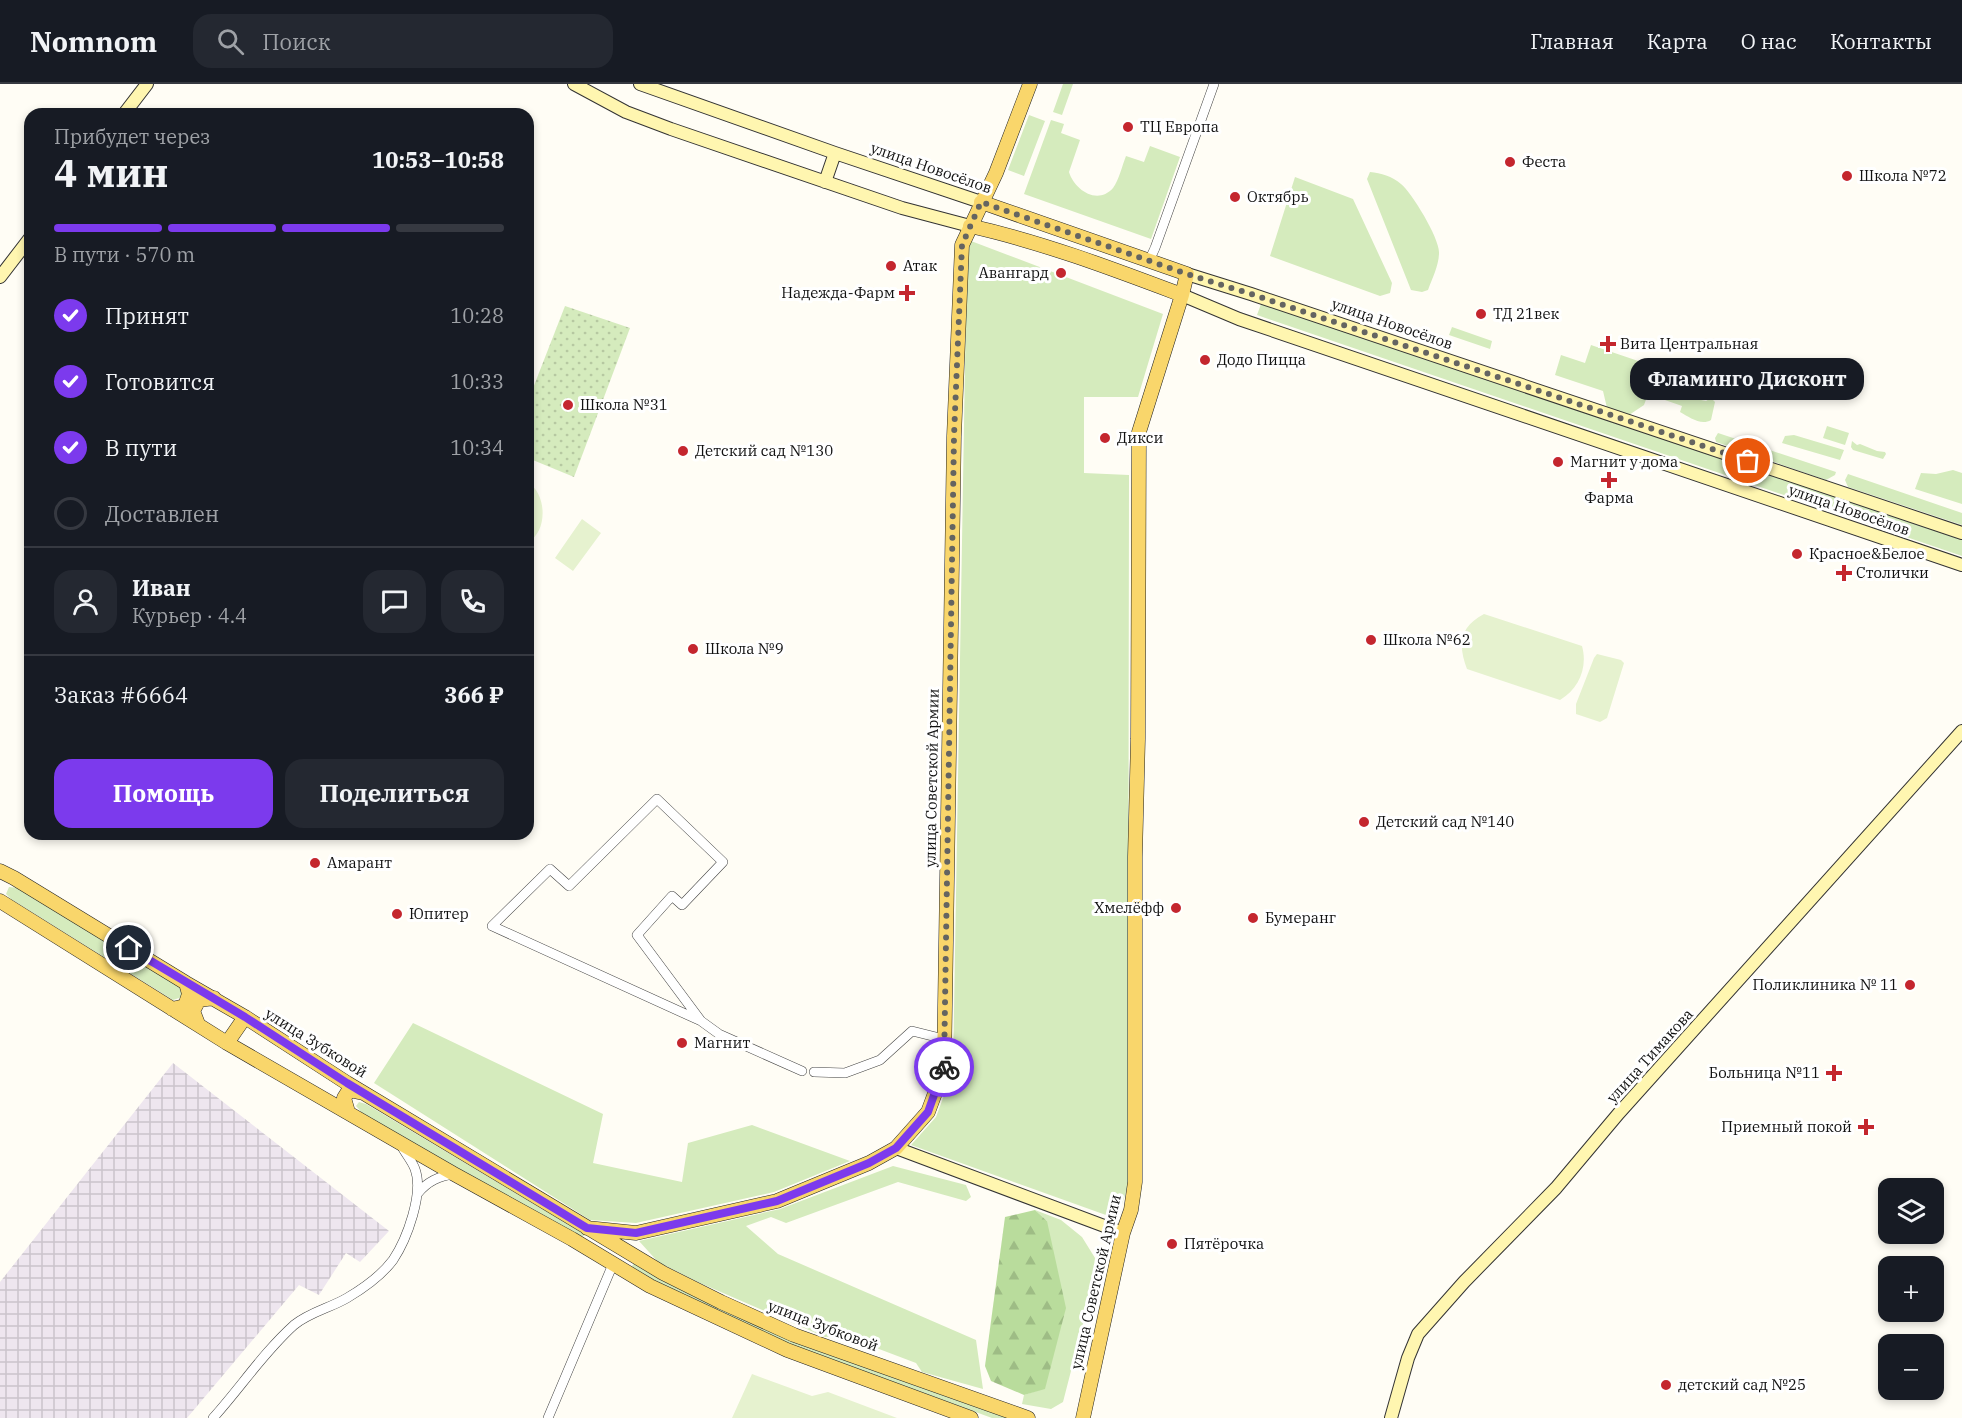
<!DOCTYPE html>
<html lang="ru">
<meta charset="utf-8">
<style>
body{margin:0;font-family:"IBM Plex Serif",serif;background:#242831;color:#f1f3f6;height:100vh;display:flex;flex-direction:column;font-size:22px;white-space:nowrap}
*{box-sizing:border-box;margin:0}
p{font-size:20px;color:#9ea1a6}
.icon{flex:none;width:33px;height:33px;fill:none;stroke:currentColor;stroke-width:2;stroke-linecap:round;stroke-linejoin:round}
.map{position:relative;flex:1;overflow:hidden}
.sheet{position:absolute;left:24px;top:24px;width:510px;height:732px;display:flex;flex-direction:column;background:#171b24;border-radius:18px;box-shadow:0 3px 9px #0003}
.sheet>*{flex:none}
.fabs{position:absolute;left:1878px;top:1094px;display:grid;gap:12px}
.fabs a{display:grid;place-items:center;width:66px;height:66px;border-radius:12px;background:#171b24;box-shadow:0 3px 9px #0003;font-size:30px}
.pin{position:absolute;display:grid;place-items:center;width:51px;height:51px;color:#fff;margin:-26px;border:3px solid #fff;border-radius:50%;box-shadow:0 2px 6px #0007}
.courier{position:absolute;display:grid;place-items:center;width:60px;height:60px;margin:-30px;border:4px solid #7c3aed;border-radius:50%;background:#fff;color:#222;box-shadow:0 2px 8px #0007}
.bubble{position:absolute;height:42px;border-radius:18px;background:#171b24;box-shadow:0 3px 9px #0003;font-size:20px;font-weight:700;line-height:42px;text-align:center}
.overview em{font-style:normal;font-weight:700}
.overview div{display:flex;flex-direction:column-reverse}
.overview{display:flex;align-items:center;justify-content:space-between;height:102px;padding:0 30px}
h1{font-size:39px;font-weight:700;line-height:45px}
.bar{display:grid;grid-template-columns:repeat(4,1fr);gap:9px 6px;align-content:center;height:72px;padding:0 30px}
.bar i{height:8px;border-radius:4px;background:#363941}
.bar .active{background:#7c3aed}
.bar p{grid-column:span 4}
.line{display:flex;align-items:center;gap:15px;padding:0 30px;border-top:2px solid #363941}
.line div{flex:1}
.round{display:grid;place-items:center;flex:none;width:63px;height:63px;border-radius:18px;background:#242831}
ol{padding:0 30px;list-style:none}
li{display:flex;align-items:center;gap:18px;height:66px}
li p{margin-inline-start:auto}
li .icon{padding:6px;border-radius:50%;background:#7c3aed;color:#fff;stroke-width:4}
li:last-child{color:#9ea1a6}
li i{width:33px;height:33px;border:3px solid #363941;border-radius:50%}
.action{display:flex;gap:12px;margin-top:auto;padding:12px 30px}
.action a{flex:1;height:69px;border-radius:18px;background:#7c3aed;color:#fff;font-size:24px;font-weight:700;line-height:69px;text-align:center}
.action a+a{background:#242831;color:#f1f3f6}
header{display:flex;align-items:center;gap:36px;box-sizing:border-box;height:84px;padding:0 30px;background:#171b24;border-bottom:2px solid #363941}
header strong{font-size:28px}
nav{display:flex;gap:33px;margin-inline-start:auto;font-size:21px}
.search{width:420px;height:54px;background:#242831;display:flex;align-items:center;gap:15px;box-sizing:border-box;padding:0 21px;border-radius:18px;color:#9ea1a6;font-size:22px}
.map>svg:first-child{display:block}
</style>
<header>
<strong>Nomnom</strong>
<div class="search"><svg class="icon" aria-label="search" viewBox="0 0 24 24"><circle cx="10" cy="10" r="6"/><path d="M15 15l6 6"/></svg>Поиск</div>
<nav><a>Главная</a><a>Карта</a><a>О нас</a><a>Контакты</a></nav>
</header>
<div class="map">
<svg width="1962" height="1334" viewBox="0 0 1962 1334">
<defs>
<pattern id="industrial-grid" width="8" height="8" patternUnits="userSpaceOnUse" patternTransform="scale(1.5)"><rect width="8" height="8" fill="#eee6ef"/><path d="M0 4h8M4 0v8" fill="none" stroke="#cbc4cc"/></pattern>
<pattern id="forest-firs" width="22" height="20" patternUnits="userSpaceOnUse" patternTransform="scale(1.5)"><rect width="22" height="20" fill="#b9dc9c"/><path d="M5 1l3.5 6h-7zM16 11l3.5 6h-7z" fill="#9ebc85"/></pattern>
<pattern id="garden-dots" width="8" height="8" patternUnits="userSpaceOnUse" patternTransform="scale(1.5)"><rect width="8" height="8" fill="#d5ebbd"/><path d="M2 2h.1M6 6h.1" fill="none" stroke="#b6c8a1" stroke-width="1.8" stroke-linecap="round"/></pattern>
</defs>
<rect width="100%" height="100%" fill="#fffdf5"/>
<path fill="url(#industrial-grid)" d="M173 979 389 1147 360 1178 346 1169 319 1211 299 1201 187 1334H0V1198Z"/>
<path fill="#d5ebbd" d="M1063 0H1073L1062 31 1053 28Z
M1029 31 1045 37 1024 92 1008 86Z
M1051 36 1064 40 1061 49 1080 56 1069 88C1074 105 1097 122 1113 104 1119 96 1122 82 1126 72L1144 78 1150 62 1180 73 1151 155 1024 110Z
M1370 88C1381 89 1392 92 1401 100 1412 109 1440 155 1439 169 1439 181 1432 195 1428 206L1422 208 1411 206 1367 95Z
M1295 93 1353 115 1392 199 1390 209 1380 212 1270 172Z
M971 157 1163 230 1138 313H1084V389L1129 391 1128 1102 1117 1135 911 1061 936 1033 953 987 967 164Z
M1261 220 1962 456V472L1257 231Z
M1452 243 1492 257 1490 265 1449 251Z
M1591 261 1653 282 1647 299 1686 312 1685 316 1688 313 1696 311 1701 316 1706 317 1711 314 1715 318 1711 336C1701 342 1689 333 1680 328L1682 322 1648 310 1644 321 1629 331 1607 324 1603 307 1555 291 1561 271 1585 279Z
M1827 342 1849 349 1845 361 1823 354Z
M1718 349 1836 388 1835 391 1826 396 1716 358 1715 354Z
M1794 351 1844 366 1840 376 1782 359 1785 352Z
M1852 357 1857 361 1860 360 1877 367 1885 368 1886 370 1883 375 1853 366 1851 363Z
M1953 386 1962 389V420L1915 405 1921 389 1936 390Z
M1848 390 1962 429V441L1848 403 1845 396Z
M9 803 19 804 181 903 182 913 173 916 11 815 6 810Z
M413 939 603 1030 593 1079 682 1098 688 1059 752 1041 850 1077 774 1108 636 1139 590 1136 374 999Z
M359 1018 366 1020 586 1151 579 1153 363 1030 356 1022Z
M893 1082 966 1101 971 1113 966 1117 898 1098 786 1139 771 1133 746 1142 778 1170 976 1256 983 1305 922 1288 916 1279 842 1251 825 1253 700 1199 658 1178 639 1157 780 1125Z
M1035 1126 1061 1136 1082 1153 1095 1174 1089 1217 1063 1318 1051 1325 1022 1320 1024 1311 1045 1304 1047 1137Z
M635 1178 657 1191 1014 1334H992L781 1257 653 1197 634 1185 632 1182Z"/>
<path fill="url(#forest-firs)" d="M1035 1126 1047 1137 1066 1224 1045 1305 1024 1311 991 1297 985 1282 1005 1133Z"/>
<path fill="url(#garden-dots)" d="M565 222 630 244 574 393 528 374V317Z"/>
<path fill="#e6f2cf" d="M528 399C547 409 548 448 528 458Z
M582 435 601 449 573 487 555 474Z
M1484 530 1582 562C1588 583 1579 605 1560 616L1467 585C1458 561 1459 543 1484 530Z
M1597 570 1621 576 1624 579 1607 634 1600 638 1576 630V620L1594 574Z
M752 1290 812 1312 828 1308 897 1334H732Z"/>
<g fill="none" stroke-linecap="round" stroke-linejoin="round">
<defs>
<path id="street" d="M1149 177 1155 164 1214 0
M701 937 637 851 672 812 682 821 723 778 657 715 569 802 550 785 492 842 701 937 719 950 802 987
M814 988 845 989 880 976 912 947 944 955
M418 1109C428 1097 439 1092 454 1090
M213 1334C241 1303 263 1269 294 1241 310 1228 330 1224 347 1214 364 1204 381 1192 393 1176 407 1155 424 1109 415 1085 412 1077 405 1069 401 1061
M548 1334 613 1180"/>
<path id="secondary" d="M574 0 626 28 671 45 902 124 970 142
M640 0 835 69 981 118
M124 30 147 0
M825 98 835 69
M1187 190 1251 210 1962 449
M0 193 30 154
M1182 211 1239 235 1962 481
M896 1064 1123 1149
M1391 1334 1408 1274 1418 1250 1464 1198 1556 1104 1619 1029 1962 647"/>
<path id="primary" d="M981 118 1187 190 1182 211 1139 348 1138 655 1135 773V1098L1131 1126 1123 1149 1083 1334
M970 142C1042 158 1113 185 1182 211
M0 787 14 794 186 899 245 933 347 999 663 1189 721 1218 794 1251 1028 1334
M0 817 227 959 454 1090 572 1155 650 1202 787 1266 971 1334
M172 925 185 922 189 910 186 899
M198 940 193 927 199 916 214 914
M227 959 245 933
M348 1028 344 1014 349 1006 363 1009
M587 1144 636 1149 777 1117 869 1079 896 1064 928 1028 944 985 954 352 962 161 996 89 1030 0"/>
</defs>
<use href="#street" stroke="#444" stroke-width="10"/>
<use href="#secondary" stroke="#333" stroke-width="14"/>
<use href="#primary" stroke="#222" stroke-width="15"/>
<use href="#street" stroke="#fff" stroke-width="9"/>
<use href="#secondary" stroke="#fff6b0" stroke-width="12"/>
<use href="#primary" stroke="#f9d66b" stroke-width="14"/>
</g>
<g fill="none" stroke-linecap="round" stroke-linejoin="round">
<path stroke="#646461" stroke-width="6" stroke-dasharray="0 10.8" d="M944 983 954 352 962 161 981 118 1187 190 1251 210 1748 377"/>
<path stroke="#7c3aed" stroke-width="8" d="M129 864 245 933 347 999 587 1144 636 1149 777 1117 869 1079 896 1064 928 1028 944 983"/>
</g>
<g fill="#c4262e" stroke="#fff" stroke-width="2">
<circle cx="1128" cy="43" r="6"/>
<circle cx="1510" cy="78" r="6"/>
<circle cx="1847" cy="92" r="6"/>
<circle cx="1235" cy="113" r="6"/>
<circle cx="891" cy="182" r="6"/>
<circle cx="1061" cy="189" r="6"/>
<path d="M904 200h6v6h6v6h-6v6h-6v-6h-6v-6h6z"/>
<circle cx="1481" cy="230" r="6"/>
<path d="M1605 251h6v6h6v6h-6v6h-6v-6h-6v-6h6z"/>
<circle cx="1205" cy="276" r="6"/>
<circle cx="568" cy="321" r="6"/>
<circle cx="1105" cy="354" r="6"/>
<circle cx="683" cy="367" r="6"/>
<circle cx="1558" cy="378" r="6"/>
<path d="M1606 387h6v6h6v6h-6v6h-6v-6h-6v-6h6z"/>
<circle cx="1797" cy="470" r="6"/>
<path d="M1841 480h6v6h6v6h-6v6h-6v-6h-6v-6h6z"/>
<circle cx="1371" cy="556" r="6"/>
<circle cx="693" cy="565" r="6"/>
<circle cx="1364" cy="738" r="6"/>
<circle cx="315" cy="779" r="6"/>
<circle cx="1176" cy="824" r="6"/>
<circle cx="397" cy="830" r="6"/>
<circle cx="1253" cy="834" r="6"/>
<circle cx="1910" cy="901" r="6"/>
<circle cx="682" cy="959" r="6"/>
<path d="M1831 980h6v6h6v6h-6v6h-6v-6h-6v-6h6z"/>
<path d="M1863 1034h6v6h6v6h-6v6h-6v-6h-6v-6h6z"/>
<circle cx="1172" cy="1160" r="6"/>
<circle cx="1666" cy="1301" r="6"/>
</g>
<g text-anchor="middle" stroke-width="6" stroke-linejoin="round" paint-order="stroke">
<g font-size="15" fill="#111" stroke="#fff" text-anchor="start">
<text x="1140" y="48">ТЦ Европа</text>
<text x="1522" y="83">Феста</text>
<text x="1859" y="97">Школа №72</text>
<text x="1247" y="118">Октябрь</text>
<text x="903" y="187">Атак</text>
<text x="1049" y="194" text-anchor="end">Авангард</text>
<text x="895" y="214" text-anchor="end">Надежда-Фарм</text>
<text x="1493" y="235">ТД 21век</text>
<text x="1620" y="265">Вита Центральная</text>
<text x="1217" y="281">Додо Пицца</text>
<text x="580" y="326">Школа №31</text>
<text x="1117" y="359">Дикси</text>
<text x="695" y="372">Детский сад №130</text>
<text x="1570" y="383">Магнит у дома</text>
<text x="1609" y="419" text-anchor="middle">Фарма</text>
<text x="1809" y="475">Красное&amp;Белое</text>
<text x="1856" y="494">Столички</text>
<text x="1383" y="561">Школа №62</text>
<text x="705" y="570">Школа №9</text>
<text x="1376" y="743">Детский сад №140</text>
<text x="327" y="784">Амарант</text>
<text x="1164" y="829" text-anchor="end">Хмелёфф</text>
<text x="409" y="835">Юпитер</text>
<text x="1265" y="839">Бумеранг</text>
<text x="1898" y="906" text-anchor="end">Поликлиника № 11</text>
<text x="694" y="964">Магнит</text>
<text x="1820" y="994" text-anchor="end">Больница №11</text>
<text x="1852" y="1048" text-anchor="end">Приемный покой</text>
<text x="1184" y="1165">Пятёрочка</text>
<text x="1678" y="1306">детский сад №25</text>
</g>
<g font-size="15" fill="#111" stroke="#fff">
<text transform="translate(931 84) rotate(19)" y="5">улица Новосёлов</text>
<text transform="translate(1392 240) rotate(19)" y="5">улица Новосёлов</text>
<text transform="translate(1849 426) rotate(19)" y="5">улица Новосёлов</text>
<text transform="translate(932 694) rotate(-89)" y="5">улица Советской Армии</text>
<text transform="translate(316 959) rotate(32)" y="5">улица Зубковой</text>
<text transform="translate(1650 972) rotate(-48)" y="5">улица Тимакова</text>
<text transform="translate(1096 1198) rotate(-77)" y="5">улица Советской Армии</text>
<text transform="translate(823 1242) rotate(21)" y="5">улица Зубковой</text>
</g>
</g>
</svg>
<div class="fabs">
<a><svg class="icon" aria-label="layers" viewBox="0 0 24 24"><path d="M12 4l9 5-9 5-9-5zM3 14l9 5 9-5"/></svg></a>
<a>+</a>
<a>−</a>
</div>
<div class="pin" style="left:1748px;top:377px;background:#ea580c"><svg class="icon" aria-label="bag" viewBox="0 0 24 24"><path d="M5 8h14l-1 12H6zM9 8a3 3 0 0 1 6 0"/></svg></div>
<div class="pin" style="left:129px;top:864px;background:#1f2937"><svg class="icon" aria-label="home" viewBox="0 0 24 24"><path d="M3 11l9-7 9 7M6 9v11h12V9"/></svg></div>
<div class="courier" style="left:944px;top:983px"><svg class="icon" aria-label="bike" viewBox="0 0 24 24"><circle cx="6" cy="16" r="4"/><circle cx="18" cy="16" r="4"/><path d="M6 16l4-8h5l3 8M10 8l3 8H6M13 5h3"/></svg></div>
<div class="bubble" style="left:1630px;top:274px;width:234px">Фламинго Дисконт</div>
<section class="sheet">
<div class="overview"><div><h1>4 мин</h1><p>Прибудет через</p></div><em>10:53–10:58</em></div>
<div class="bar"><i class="active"></i><i class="active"></i><i class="active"></i><i></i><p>В пути · 570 m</p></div>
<ol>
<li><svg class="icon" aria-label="check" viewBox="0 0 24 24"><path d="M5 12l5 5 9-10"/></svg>Принят<p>10:28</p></li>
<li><svg class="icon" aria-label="check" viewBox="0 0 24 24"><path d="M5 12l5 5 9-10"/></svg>Готовится<p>10:33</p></li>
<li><svg class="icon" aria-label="check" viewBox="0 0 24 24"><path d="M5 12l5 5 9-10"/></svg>В пути<p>10:34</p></li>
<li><i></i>Доставлен</li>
</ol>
<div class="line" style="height:108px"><a class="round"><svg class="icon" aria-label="person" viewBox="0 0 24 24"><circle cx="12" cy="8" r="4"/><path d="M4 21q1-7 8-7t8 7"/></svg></a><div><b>Иван</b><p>Курьер · 4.4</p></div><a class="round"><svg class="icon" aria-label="chat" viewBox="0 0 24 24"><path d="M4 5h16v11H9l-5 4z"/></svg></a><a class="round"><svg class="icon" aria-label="phone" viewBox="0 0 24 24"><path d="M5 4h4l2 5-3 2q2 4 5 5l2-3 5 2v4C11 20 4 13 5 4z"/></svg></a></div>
<div class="line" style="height:78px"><div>Заказ #6664</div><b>366 ₽</b></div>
<div class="action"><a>Помощь</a><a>Поделиться</a></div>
</section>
</div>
